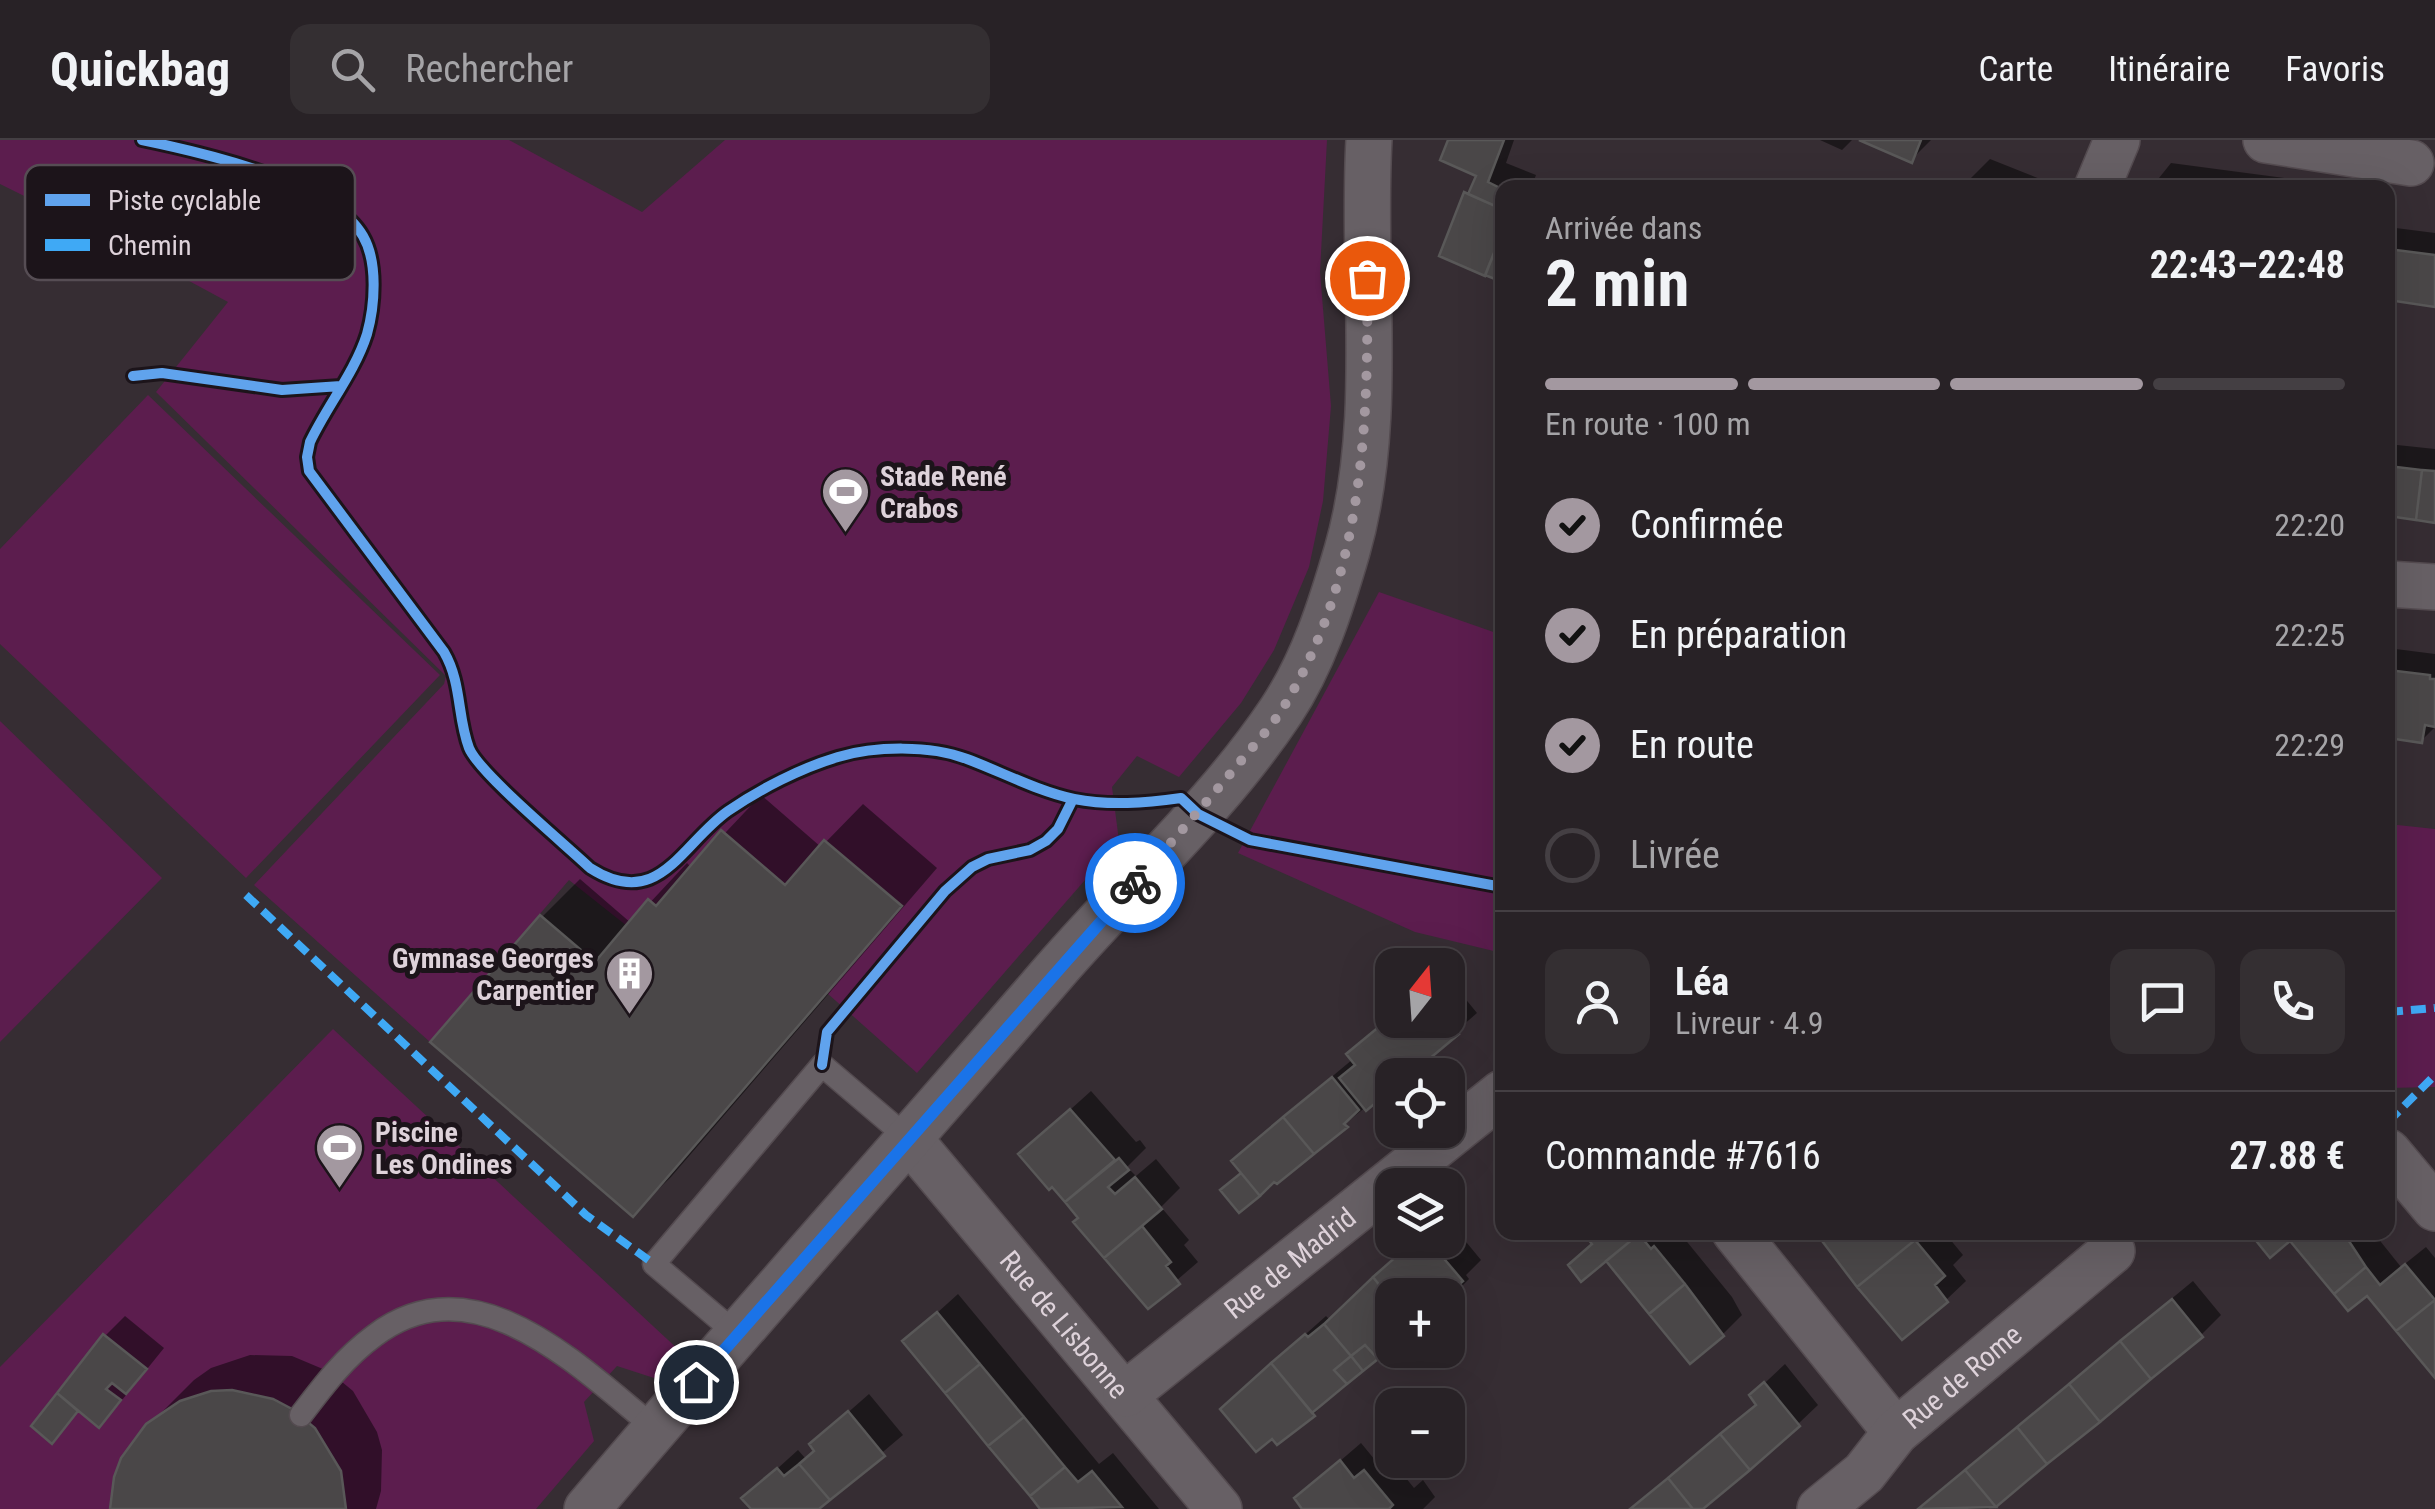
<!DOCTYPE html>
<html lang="fr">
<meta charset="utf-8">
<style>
body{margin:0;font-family:"Roboto Condensed",sans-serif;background:#342f32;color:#f1f3f6;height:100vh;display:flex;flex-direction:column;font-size:38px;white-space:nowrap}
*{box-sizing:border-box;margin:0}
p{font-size:32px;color:#a5a4a7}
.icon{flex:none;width:55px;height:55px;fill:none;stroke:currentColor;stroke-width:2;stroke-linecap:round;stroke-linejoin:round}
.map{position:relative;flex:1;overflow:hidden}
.details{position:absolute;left:1495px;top:40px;width:900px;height:1060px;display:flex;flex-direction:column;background:#282226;border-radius:20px;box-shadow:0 10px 40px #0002,0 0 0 2px #443f43}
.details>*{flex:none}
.needle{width:65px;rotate:17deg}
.tools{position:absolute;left:1375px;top:808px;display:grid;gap:20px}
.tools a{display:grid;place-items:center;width:90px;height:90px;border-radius:20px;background:#282226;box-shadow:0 10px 40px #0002,0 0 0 2px #443f43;font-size:50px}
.pin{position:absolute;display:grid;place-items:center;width:85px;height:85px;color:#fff;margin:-42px;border:5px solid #fff;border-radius:50%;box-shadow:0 2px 10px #0007}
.courier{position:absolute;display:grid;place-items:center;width:100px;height:100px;margin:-50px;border:8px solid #1a73e8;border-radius:50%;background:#fff;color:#222;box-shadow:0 2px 12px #0007}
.headline em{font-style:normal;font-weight:700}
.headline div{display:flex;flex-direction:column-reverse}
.headline{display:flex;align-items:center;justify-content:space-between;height:170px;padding:0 50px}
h1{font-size:65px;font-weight:700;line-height:75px}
.bar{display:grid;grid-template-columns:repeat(4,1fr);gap:15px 10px;align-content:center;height:120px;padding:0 50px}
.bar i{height:12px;border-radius:8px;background:#443f43}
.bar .active{background:#a398a0}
.bar p{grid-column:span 4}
.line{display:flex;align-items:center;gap:25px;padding:0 50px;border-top:2px solid #443f43}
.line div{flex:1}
.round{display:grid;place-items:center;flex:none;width:105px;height:105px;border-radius:20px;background:#342f32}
ol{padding:0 50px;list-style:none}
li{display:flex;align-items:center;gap:30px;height:110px}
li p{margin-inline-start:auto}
li .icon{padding:10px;border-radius:50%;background:#a398a0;color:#111;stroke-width:4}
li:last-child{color:#a5a4a7}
li i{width:55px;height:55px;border:5px solid #443f43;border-radius:50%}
header{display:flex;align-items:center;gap:60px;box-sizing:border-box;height:140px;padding:0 50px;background:#282226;border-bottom:2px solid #443f43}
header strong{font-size:48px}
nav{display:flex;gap:55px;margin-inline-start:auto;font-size:35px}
.search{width:700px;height:90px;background:#342f32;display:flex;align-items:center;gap:25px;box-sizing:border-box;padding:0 35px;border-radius:20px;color:#a5a4a7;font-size:38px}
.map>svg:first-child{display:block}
</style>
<header>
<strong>Quickbag</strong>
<div class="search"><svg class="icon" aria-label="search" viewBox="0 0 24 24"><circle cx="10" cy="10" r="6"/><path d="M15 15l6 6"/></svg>Rechercher</div>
<nav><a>Carte</a><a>Itinéraire</a><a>Favoris</a></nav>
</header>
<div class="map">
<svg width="2435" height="1369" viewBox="0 0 2435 1369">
<rect width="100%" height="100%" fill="#362d33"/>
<path fill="#5c1d4e" d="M0 0H509L642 72 725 0H1327L1320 132 1331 266 1323 361 1309 427 1274 510 1241 563 1179 637 1137 616 1112 647 1119 701 917 933 827 853 901 766 825 700 785 745 656 766 647 759 627 786 569 740 430 902 254 745 444 544 446 536 156 252 228 162 117 102 0 44Z
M148 255 440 535 246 738 0 504V409Z
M1379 452 1502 495V813L1415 792 1238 713Z
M0 581 162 738 0 902Z
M2388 684 2435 689V947L2388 948Z
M333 889 681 1212 654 1238 617 1226 584 1262 594 1301 536 1369H0V1227Z"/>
<path fill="#0007" d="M1451 0H1514L1506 23 1536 35 1531 48H1502V139L1485 132 1466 54 1479 34Z
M1820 0H1852L1842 10Z
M1865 0H1931L1911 20Z
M1990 19 2040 39 2037 48H1967L1970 39Z
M2171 23 2315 42 2314 48H2151Z
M2388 87 2435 93V164L2388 160Z
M2388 304 2435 309V380L2388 373Z
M2388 508 2435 514V587L2422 600 2388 595Z
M761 655 821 707 863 664 937 728 671 1037 633 1074 434 902 542 777 580 739 631 783 687 723 692 728Z
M1454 845 1477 873 1406 935H1392V946L1239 1069 1244 1032 1254 1002 1353 919 1350 914 1392 875V880H1448V850Z
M1091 951 1136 1002 1140 1000 1146 1008 1127 1027 1136 1036 1156 1019 1180 1048 1161 1067 1189 1100 1184 1105 1198 1122 1148 1165 1077 1082 1081 1078 1067 1060 1021 1014Z
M1448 1080 1481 1120 1466 1135 1469 1139 1448 1160V1155H1392V1204L1332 1254 1313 1275 1243 1250 1326 1176 1329 1179 1341 1169 1416 1100H1448Z
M1586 1092H1679L1732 1157 1742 1175 1722 1195 1594 1103Z
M1818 1092H1944L1963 1115 1953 1125 1966 1141 1946 1160 1833 1109Z
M2252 1092H2373L2401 1127 2426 1107 2435 1118V1233L2368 1152 2348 1168 2290 1097 2270 1114Z
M2193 1141 2221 1175 2201 1195 1988 1369H1917Z
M958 1154 1099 1324 1113 1313 1159 1369H1043L906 1201Z
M125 1176 164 1208 118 1265 99 1285 79 1269 61 1292 34 1286 105 1196Z
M250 1215 292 1216 330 1232 353 1251 377 1292 382 1310 381 1351 376 1369H113L155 1279 194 1240 211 1228Z
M1785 1224 1818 1265 1798 1284 1696 1369H1630L1758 1263 1752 1255Z
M869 1254 903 1295 815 1369H754L745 1358 798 1310 805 1318 816 1309 812 1304Z
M1361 1303 1375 1320 1385 1312 1414 1348 1423 1340 1435 1357 1423 1369H1305L1297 1358Z"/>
<path fill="#4a4748" stroke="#595858" stroke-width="2.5" d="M1448 0H1504L1488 42 1502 49V69L1468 54 1476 36 1440 20Z
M1859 0H1921L1912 23Z
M1464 52 1502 69V93L1485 136 1439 116Z
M1502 93V142L1485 135Z
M2388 109 2435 115V167L2388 160Z
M2388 326 2422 330 2416 380 2388 376Z
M2422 330 2435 331V383L2416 380Z
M2388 530 2430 535V539H2435V587L2425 585 2422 603 2388 598Z
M721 690 785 745 824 700 902 766 633 1077 430 902 540 775 595 822 648 759 656 766Z
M1392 876V880H1447L1459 894 1410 935H1392V949L1366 971 1339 938 1355 925 1346 914Z
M1332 937 1359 970 1344 984 1348 987 1314 1014 1283 977Z
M1070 969 1115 1020 1065 1062 1052 1047 1049 1050 1018 1014Z
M1283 977 1314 1014 1277 1044 1274 1042 1260 1056 1231 1021Z
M1119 1018 1129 1030 1108 1047 1115 1054 1135 1037 1162 1069 1104 1118 1073 1082 1078 1078 1065 1062Z
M1241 1033 1260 1056 1239 1073 1220 1050Z
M1142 1086 1171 1122 1166 1126 1180 1144 1148 1169 1104 1118Z
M1582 1092H1637L1639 1094 1581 1142 1568 1125 1592 1104Z
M1909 1092 1915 1100 1857 1147 1816 1093Z
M2249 1092H2283L2290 1101 2270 1118Z
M2300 1092H2343L2366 1127 2334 1154 2290 1101Z
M1639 1094 1651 1109 1654 1106 1685 1144 1649 1174 1606 1121Z
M1422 1100H1428L1463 1141 1447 1155H1392V1161L1373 1137 1407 1107 1409 1111Z
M1915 1100 1945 1136 1935 1145 1948 1162 1902 1200 1857 1147Z
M2405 1124 2435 1160 2396 1191 2367 1156 2348 1171 2334 1154 2366 1127 2380 1145Z
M1373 1137 1392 1161V1207L1378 1219 1365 1205 1351 1216 1324 1184Z
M1685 1144 1724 1196 1690 1224 1649 1174Z
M2172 1159 2203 1197 2151 1239 2120 1201Z
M2435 1160V1238L2396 1191Z
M937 1172 980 1224 945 1253 902 1201Z
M1324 1184 1351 1216 1334 1230 1347 1244 1312 1273 1271 1223 1305 1194 1308 1197Z
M103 1194 147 1229 126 1254 112 1243 106 1249 121 1260 99 1288 57 1253Z
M2120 1201 2151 1239 2100 1282 2069 1244Z
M1365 1205 1378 1219 1363 1231 1351 1216Z
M1351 1216 1363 1231 1347 1244 1334 1230Z
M1271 1223 1315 1276 1277 1305 1272 1299 1256 1312 1220 1269Z
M980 1224 1024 1277 988 1306 945 1253Z
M1764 1242 1800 1286 1750 1330 1720 1294 1756 1265 1749 1255Z
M2069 1244 2100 1282 2047 1324 2017 1287Z
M232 1250 273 1259 292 1269 315 1288 341 1331 346 1369H110L114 1337 121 1318 146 1284 180 1261 211 1251Z
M57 1253 78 1271 52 1304 31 1286Z
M848 1271 885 1316 830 1360 799 1324 814 1311 809 1304Z
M1024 1277 1065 1327 1030 1356 988 1306Z
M2017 1287 2047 1324 1996 1367 1965 1330Z
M1720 1294 1750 1330 1703 1369H1693L1668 1338Z
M1340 1320 1354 1338 1364 1330 1393 1365 1389 1369H1302L1294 1358Z
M799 1324 830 1360 819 1369H751L741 1358 777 1328 784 1336Z
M1065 1327 1078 1342 1092 1331 1122 1367 1040 1369 1030 1356Z
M1965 1330 1996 1367 1918 1369Z
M1668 1338 1693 1369H1630Z"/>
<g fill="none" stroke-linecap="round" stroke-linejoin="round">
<defs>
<path id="service" d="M738 1195 654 1124 822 925 909 999
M301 1275C323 1246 344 1218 374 1196 475 1119 579 1227 655 1288"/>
<g id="minor">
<path d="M2266 0 2411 23"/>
<path d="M2097 48 2117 0"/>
<path d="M2388 444 2435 447"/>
<path id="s1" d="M909 999 1219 1369"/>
<path d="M2388 1012 2435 1068"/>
<path d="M1735 1092 1896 1292"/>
<path id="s2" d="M1126 1254 1502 953"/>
<path d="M587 1369C740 1188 899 1012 1053 833 1128 746 1217 667 1281 571 1313 523 1331 466 1347 411 1385 279 1361 136 1369 0"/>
<path id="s3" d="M1820 1369 1864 1333 1896 1292 2112 1111"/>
</g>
</defs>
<use href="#service" stroke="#544b50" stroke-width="25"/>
<use href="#minor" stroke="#544b50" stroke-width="48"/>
<use href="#service" stroke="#676065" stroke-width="22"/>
<use href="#minor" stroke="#676065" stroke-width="45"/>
<path stroke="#3fa9f5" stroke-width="8" stroke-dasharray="15 8" stroke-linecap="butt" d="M246 755 586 1075 654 1124
M2388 872 2435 868
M2388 982 2435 935"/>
<defs>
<path id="cycleway" d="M142 0C200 12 332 41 363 96 378 122 375 165 367 194 355 232 327 266 310 302L307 317 309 331 444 512C462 543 457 576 469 608 479 633 566 705 590 728 659 772 681 704 728 671 760 649 801 628 838 617 875 606 930 605 967 619 1002 632 1037 651 1074 659 1110 666 1145 663 1181 658L1198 674 1250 700 1502 747
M133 236 162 233 282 250 341 246
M822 925 827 892 945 751 972 727 988 719 1030 710 1046 701 1058 689 1073 659"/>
</defs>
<use href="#cycleway" stroke="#1c141a" stroke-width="16"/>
<use href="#cycleway" stroke="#60a3ed" stroke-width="10"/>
</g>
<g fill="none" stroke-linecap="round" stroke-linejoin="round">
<path stroke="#a398a0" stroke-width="10" stroke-dasharray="0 18" d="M1135 743C1171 703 1206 663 1240 622 1255 604 1271 587 1283 568 1363 438 1369 286 1367 138"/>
<path stroke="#1a73e8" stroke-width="12" d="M696 1242 1135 743"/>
</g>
<defs>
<symbol id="stadium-pin" viewBox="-11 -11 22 30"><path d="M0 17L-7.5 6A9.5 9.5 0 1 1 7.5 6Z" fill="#a398a0" stroke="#1c141a"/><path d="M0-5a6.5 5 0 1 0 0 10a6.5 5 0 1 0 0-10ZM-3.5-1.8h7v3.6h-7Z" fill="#fff"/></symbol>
<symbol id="building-pin" viewBox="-11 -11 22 30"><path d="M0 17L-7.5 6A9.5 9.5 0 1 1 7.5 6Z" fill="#a398a0" stroke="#1c141a"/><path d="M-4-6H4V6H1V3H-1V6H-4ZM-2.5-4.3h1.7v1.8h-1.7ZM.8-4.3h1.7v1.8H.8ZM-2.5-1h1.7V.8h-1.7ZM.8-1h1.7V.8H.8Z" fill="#fff"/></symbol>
</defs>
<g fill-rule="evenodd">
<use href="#stadium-pin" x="818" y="324" width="55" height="75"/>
<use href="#building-pin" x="602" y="806" width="55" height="75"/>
<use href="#stadium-pin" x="312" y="980" width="55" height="75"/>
</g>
<g text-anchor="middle" stroke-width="10" stroke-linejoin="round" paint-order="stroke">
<g font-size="28" font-weight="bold" fill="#ded2da" stroke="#1c141a" text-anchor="start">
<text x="880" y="346">Stade René<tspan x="880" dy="32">Crabos</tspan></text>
<text x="594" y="828" text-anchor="end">Gymnase Georges<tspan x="594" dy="32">Carpentier</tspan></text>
<text x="375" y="1002">Piscine<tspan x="375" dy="32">Les Ondines</tspan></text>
</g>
<g font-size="28" fill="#ded2da" stroke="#1c141a">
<text dy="10" stroke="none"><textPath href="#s2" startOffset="210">Rue de Madrid</textPath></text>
<text dy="10" stroke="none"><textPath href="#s1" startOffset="242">Rue de Lisbonne</textPath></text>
<text dy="10" stroke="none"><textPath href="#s3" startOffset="195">Rue de Rome</textPath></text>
</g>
</g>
<rect x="25" y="25" width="330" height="115" rx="15" fill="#1c141a" stroke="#564d54" stroke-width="2.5"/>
<rect x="45" y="54" width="45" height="12" fill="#60a3ed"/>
<rect x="45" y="99" width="45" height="12" fill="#3fa9f5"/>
<g font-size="28" fill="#ded2da">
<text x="108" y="70">Piste cyclable</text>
<text x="108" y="115">Chemin</text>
</g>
</svg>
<div class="tools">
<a><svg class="needle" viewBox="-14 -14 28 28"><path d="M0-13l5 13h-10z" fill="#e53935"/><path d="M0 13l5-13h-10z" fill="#a5a4a7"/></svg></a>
<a><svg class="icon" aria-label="locate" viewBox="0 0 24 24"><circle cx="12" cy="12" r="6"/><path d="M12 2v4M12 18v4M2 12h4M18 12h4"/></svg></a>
<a><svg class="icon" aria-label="layers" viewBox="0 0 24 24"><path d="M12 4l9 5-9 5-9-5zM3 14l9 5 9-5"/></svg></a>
<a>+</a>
<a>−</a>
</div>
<div class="pin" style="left:1367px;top:138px;background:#ea580c"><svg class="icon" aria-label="bag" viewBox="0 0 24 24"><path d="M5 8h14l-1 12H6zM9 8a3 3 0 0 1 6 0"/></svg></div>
<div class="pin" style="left:696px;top:1242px;background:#1f2937"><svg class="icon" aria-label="home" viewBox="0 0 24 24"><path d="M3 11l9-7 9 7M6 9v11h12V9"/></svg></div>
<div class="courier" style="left:1135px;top:743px"><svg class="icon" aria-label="bike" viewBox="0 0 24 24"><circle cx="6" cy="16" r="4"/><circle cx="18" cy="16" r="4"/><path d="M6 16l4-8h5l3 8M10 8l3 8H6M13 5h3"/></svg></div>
<section class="details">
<div class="headline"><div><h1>2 min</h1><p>Arrivée dans</p></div><em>22:43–22:48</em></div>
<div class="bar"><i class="active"></i><i class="active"></i><i class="active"></i><i></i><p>En route · 100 m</p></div>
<ol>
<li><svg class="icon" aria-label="check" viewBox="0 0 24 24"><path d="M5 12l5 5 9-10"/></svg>Confirmée<p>22:20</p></li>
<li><svg class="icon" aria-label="check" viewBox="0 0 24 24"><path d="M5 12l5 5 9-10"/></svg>En préparation<p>22:25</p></li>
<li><svg class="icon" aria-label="check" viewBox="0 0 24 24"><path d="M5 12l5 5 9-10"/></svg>En route<p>22:29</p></li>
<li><i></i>Livrée</li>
</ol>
<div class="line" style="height:180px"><a class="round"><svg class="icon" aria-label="person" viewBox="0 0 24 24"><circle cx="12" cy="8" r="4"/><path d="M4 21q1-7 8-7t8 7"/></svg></a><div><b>Léa</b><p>Livreur · 4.9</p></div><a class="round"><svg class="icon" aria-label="chat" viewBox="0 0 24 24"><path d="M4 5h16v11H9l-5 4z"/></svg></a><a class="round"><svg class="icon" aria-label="phone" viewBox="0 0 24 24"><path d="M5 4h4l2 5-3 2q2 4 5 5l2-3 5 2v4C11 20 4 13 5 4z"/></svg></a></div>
<div class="line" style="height:130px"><div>Commande #7616</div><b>27.88 €</b></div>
</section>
</div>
